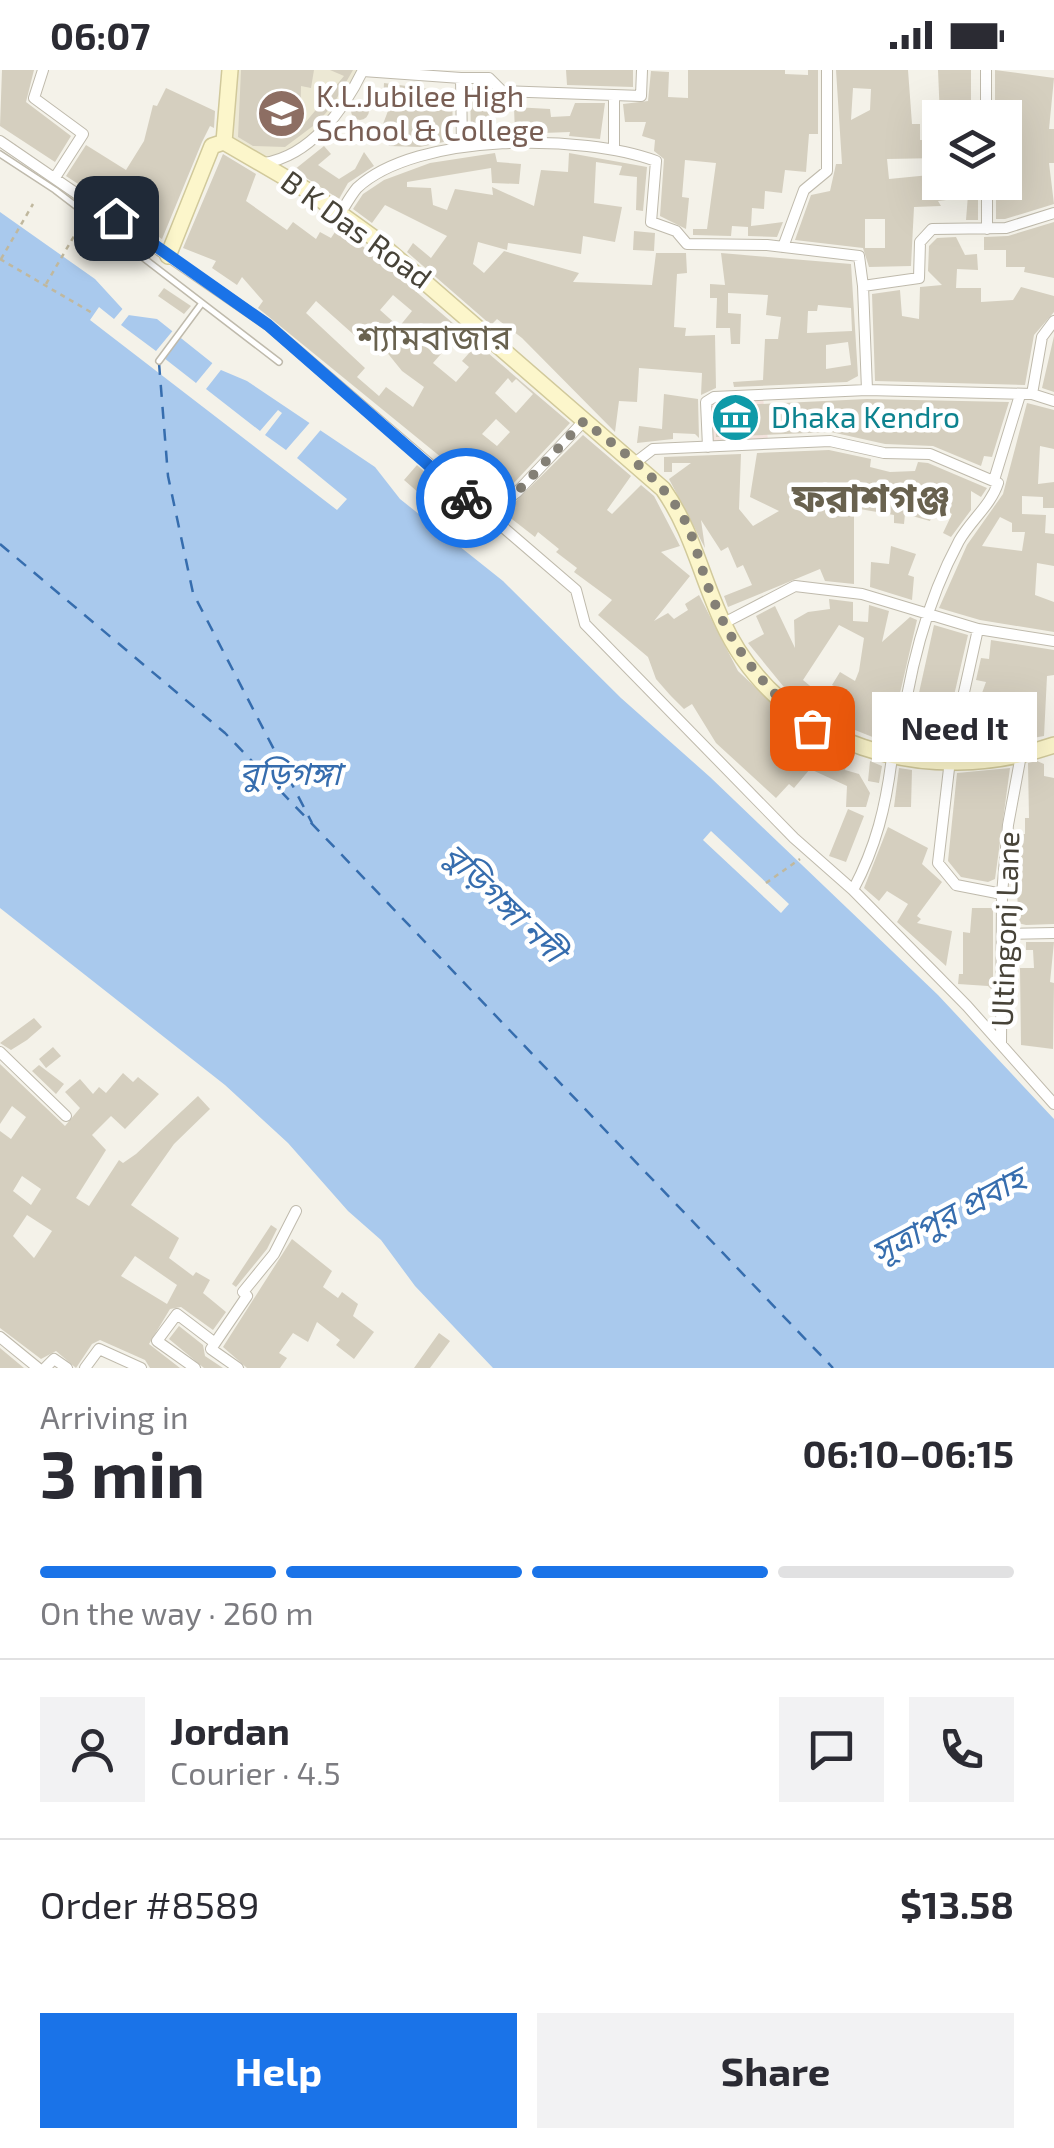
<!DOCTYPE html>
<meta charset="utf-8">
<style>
body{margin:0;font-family:"Exo 2","Noto Sans Bengali",sans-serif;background:#f2f2f3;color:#2b2b33;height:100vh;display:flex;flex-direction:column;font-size:38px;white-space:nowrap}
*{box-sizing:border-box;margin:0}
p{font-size:32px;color:#7c7c81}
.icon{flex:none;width:55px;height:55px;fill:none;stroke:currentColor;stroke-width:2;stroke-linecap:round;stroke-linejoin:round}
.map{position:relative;height:1298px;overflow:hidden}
.details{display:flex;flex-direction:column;background:#fff;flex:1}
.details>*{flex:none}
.buttons{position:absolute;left:922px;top:30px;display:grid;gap:20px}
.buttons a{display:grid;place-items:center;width:100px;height:100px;border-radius:0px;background:#fff;box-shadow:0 10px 40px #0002;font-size:50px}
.pin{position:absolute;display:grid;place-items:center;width:85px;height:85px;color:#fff;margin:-42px;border-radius:20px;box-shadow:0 5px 15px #0006}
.courier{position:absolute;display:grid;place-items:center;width:100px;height:100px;margin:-50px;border:8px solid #1a73e8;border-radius:50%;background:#fff;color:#222;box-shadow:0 2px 12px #0007}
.bubble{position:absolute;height:70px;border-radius:0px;background:#fff;box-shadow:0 10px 40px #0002;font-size:32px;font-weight:700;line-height:70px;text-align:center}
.head em{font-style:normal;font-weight:700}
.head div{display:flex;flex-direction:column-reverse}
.head{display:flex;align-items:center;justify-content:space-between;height:170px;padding:0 40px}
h1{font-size:65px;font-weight:700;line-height:75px}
.bar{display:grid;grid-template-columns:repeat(4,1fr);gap:15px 10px;align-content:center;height:120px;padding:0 40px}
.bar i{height:12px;border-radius:8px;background:#e1e1e2}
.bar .current{background:#1a73e8}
.bar p{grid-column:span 4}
.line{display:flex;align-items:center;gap:25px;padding:0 40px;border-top:2px solid #e1e1e2}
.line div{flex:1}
.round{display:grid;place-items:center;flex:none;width:105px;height:105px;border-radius:0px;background:#f2f2f3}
.button{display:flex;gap:20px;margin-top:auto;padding:20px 40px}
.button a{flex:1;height:115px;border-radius:0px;background:#1a73e8;color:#fff;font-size:40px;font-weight:700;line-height:115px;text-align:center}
.button a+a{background:#f2f2f3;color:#2b2b33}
.status{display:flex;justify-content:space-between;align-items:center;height:70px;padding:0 50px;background:#fff;direction:ltr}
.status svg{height:28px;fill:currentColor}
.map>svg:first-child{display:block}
</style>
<div class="status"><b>06:07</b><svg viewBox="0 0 49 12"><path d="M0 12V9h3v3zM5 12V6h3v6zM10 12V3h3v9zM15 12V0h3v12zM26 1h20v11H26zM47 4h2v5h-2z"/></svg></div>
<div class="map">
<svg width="1054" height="1298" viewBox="0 0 1054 1298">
<rect width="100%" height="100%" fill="#f4f2e9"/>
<path fill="#ece8d4" d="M231 0H363L320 62 264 93 224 72Z"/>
<path fill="#f3e3dd" d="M763 327 768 370 711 373 710 331Z"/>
<path fill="#a9c9ed" d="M0 142 95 209 128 245 157 249 221 300 247 311 375 397 400 429 503 511 621 628 710 707 938 925 1054 1049V1298H493L415 1216 381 1170 348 1141 288 1073 225 1015 0 838Z"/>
<path fill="#f4f2e9" d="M125 236 132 241 121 255 156 281 175 258 183 264 164 288 196 313 215 290 224 296 206 319 260 361 278 340 282 343 265 365 286 380 313 349 324 356 297 388 347 429 337 440 90 250 99 237 114 249Z
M711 761 789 834 781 843 703 770Z"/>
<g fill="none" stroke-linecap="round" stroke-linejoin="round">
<path stroke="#366dae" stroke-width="2.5" stroke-dasharray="12 10" stroke-linecap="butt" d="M159 293 168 406 193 523 312 753
M0 474 225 663 833 1298"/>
</g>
<path fill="#d5cfbf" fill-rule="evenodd" d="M2 0H34L26 32 71 66 55 92 0 56Z
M241 0H314L311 18 301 16 300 59 344 6 330 0H353L334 33 326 28 332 36 317 53 285 77 253 76 238 67Z
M566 0H633V17L567 15Z
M688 0H785V4L808 5V0H818V64H809L806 102 785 100 782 123 765 121 764 139 752 138 751 156 783 152 777 167 748 166V157L732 156 731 166 693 165V159H707L716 93 685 90 682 127 689 128 686 159 660 146 664 89 654 81 655 70 642 66 646 52H625L623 34 648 31 651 1 669 2 668 27 688 28Z
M836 0H908L912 54H920V70H940V88L887 89 889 109 940 104V112H959L963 128 938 131 941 136 914 137 911 196 869 197 863 178 795 170 811 125 830 121 836 94H842ZM853 18 871 19 870 40 851 50ZM865 149H885V178H865Z
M938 0H971V48H940Z
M995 0 1054 8 1049 59H1054V93H1049L1054 134 1005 149H996V118L1005 117V48H995Z
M384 13 451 22 452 17 453 70 420 77 389 76 380 62 391 33H383Z
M470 17 490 21 489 66 471 68Z
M166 18 215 41 214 58 210 56 202 72 162 169 66 106 86 75 126 100 144 71 153 35 157 36Z
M351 41a9 9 0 1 1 18 0a9 9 0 1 1-18 0Z
M575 33H605L600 69 569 66 570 62 515 64 514 37 550 39 551 47 570 46Z
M324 76 331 84 318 95 339 109 355 99 364 82 374 96 348 113 339 129 294 100Z
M495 83 497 92 521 94 519 114 492 113 491 98 407 112V117L431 118 433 135 447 140 455 119 493 125 492 117 534 136 541 100 568 102 569 83 647 97 643 141 636 140 637 107 619 105 622 96 596 92 594 133 622 137 615 172 583 166 581 184 508 173 507 180 478 172 473 194 484 203 504 181 579 203 573 212 652 215 656 183H686L687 203 677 204 674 257 686 258 685 266 715 265 716 318 701 325 702 303 639 298 637 332 619 331 615 362 522 268 497 249 491 255 407 182 413 173 431 188 447 166 385 135 372 153 353 139 363 124 384 110 430 93Z
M223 84 256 104 246 131 287 160 293 152 316 169 320 162 331 168 339 156 570 353 511 416 494 429 485 423 258 238 263 231 242 207 237 215 212 198 216 191 183 178ZM393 225 412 241 399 257 380 240ZM316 231 362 272 367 267 385 280 402 301 424 317 413 337 386 317 379 326 357 307 365 298 306 243ZM462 260 478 273 462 291 469 297 456 312 433 293ZM508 308 512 313 516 309 533 324 516 343 495 323ZM496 349 510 362 497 376 482 364Z
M968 125H978V150H966Z
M1054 152V208L1024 202 1025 197H1006V180H984V167L1008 166Z
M634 161 655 163 654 181 633 180Z
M956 167 965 185 977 184 978 200 957 199 956 218H981V232L1013 230 1021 217 1054 226V242L1034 265 1025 315 875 311 872 224 900 220 902 246 919 249 920 217 942 215 928 201 929 176 937 168Z
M721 183 851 194 858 306 847 312 734 317 733 312 763 310 765 269H778L781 247 766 245 768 225 728 223V243L741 244 740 274H731L730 258H716L717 228H710V214L725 215ZM818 235 851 238 852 261 807 263 808 241H817ZM848 272 851 295 826 299V275Z
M164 218 191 236 184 244 158 226Z
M1054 266V322L1042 318Z
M664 324 698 329 699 368 695 364 673 363V369L637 373 639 356 662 359Z
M867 329 1009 332 992 387 984 386 981 396 933 376 885 374 831 362 716 367 717 336ZM746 340 748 361H721L720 341Z
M1027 333 1054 340V379L1040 376 1038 414 1054 412V438H1043V427L1022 426V444L1046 445 1045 463 1054 464V496L1037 493 1035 525 1054 532V562L980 550 939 538 967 475 1003 424ZM1000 447 1012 453V462H1025L1022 481 982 476Z
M583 365 631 406 607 440 612 444 641 415 654 426 680 476 661 482 690 506 654 551 668 543 674 549 688 540 685 534 699 525 738 601 805 664 801 670 826 686 830 675 849 684 845 700 859 704 870 723 866 737H846L847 716 810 699 794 718 789 714 776 728 716 673 692 634 684 639 670 625 656 609 648 587 598 545 612 530 574 502 577 498 556 482 559 479 538 462 535 467 504 443Z
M829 380 871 389 870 397 890 402 915 401 918 392 928 393 987 418 981 427 971 421V440L951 467 943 463 952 444 936 436 930 451 905 444 904 454 894 453V445L854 438V514L825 511 820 499 728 537 724 526 752 515 743 495 737 498 728 477 721 481 701 450 705 478 669 409 691 393H672V402H664V387L741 384 739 439 753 456 779 441 750 427 757 383Z
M417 395 440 416 427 430 404 410Z
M891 476 916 484 908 505 914 507 912 530 870 517 871 492 889 494Z
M829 529 853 532V551L868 552 869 535 889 541 882 572 910 547 917 550 894 649 888 647 880 670 825 648 788 622 748 573 764 564 756 546 775 536 795 578 794 550 808 542 830 539ZM839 555 864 568 859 601 855 611 840 602 832 615 838 618 825 640 810 626 815 620 803 610Z
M934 555 968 565 950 643 948 679H930L940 643 922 638 919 669 909 668Z
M991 570 1054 580V605L1047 606 1044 666 971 679 974 645 986 612 976 610 981 588 989 589Z
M870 691 882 696 879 713 868 711Z
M1037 691 1044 694V706L1054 708V854L1026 855 1018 853 1017 809H1012L1016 764H1025V748H1029L1028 693Z
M899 698 912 700 911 737H894Z
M1010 698 995 809 988 812 961 807 948 791 957 703Z
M848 739 864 746 846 792 829 786Z
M888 757 928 778 922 794 942 812 917 846 921 849 917 853 952 861 946 896 897 852 908 834 887 821 879 831 864 818Z
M972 838H993V921L988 916 958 914 959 904H963V862L970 863Z
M1026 872H1054L1050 912 1054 913 1053 979 1021 975 1020 898H1034L1033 880H1026Z
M34 948 42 957 27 970 11 980 0 973Z
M53 977 61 986 46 998 39 989Z
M0 994 65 1056 80 1038 65 1022 80 1009 93 1024 99 1017 106 1023 123 1003 133 1012 138 1007 159 1024 125 1059 111 1046 92 1065 106 1080 76 1128 89 1136 119 1090 123 1093 136 1084 198 1026 210 1039 174 1074 131 1135 179 1168 169 1188 193 1206 196 1202 210 1210 203 1223 226 1242 213 1260 181 1237 170 1239 149 1274 180 1298H150L145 1290 100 1270 92 1274 76 1298 56 1281 41 1289 0 1258V1061L11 1069 26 1047 12 1036 0 1054ZM22 1106 41 1119 31 1135 13 1121ZM27 1145 52 1161 34 1188 13 1166ZM135 1186 177 1215 167 1234 121 1206Z
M39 995 64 1014 56 1024 32 1001Z
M271 1155 277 1159 267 1179 236 1217 232 1214Z
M292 1169 332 1201 323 1217 338 1228 342 1222 358 1234 353 1246 374 1262 354 1289 336 1275 340 1270 317 1252 308 1272 293 1263 279 1283 287 1288 280 1298H247L223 1277Z
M179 1256 203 1275 205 1286 223 1298H204L169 1269Z
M439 1263 450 1271 430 1298H414Z
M0 1278 24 1298H0Z"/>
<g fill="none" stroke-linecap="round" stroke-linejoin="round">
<defs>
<path id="lane" d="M0 84 55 120 279 292
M159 291 202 233"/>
<path id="street" d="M43 0 34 28 83 64 56 106
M986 0V48
M363 1 461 8 462 77
M461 8H489L502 21 614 25
M0 71 268 255 576 520 585 554 794 768 853 820 967 936 1054 1034
M614 76V25L641 26 642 0
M264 93C310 86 344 40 363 0
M968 112 969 117 987 116V159
M340 144C345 136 351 125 357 118 417 62 584 64 656 91L651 152 676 161 687 174 767 175 859 186 863 216 919 208 920 172 932 159 1006 158 1054 143
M783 177 804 120 827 101V0
M863 216 867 320
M1032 324 1042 267 1054 251
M708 377 706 332 714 327 867 320 1032 324 1054 331
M636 392 653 379 830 371 884 383 930 384 998 413C991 435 971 450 959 471 923 538 906 613 898 688
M994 410 1020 325
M486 446 517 422 584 351
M722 554 795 516 862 524 978 559 1054 571
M950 690 938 793 956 815 1002 824
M956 690 959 645 978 559
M853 820C876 777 886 736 892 687
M1004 864 1054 863
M1001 974 1002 824 1008 755 1021 685
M0 982 66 1046
M0 1267 38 1298
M215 1273 247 1226 243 1222 274 1184 296 1141
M45 1298 54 1289 67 1298
M85 1298 99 1279 141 1298
M195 1298 157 1271 177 1244 215 1273 211 1279 238 1298"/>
<path id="secondary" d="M224 72 310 122 374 168 663 419C692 460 701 506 722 551 780 678 928 719 1054 675
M224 72 230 0
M168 186 212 76 224 72"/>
</defs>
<use href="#lane" stroke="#bfbaac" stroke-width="8"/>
<use href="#street" stroke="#bfbaac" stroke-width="12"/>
<use href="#secondary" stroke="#d1c99b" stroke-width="18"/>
<path stroke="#c0b89e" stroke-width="2.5" stroke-dasharray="5 5" stroke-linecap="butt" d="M0 189 94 244
M1 189 33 134
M46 214 77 161
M766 813 800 789"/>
<use href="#lane" stroke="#fff" stroke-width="5"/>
<use href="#street" stroke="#fff" stroke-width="10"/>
<use href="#secondary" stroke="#fcf6cb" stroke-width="15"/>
</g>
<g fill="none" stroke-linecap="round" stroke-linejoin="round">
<path stroke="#848076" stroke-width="10" stroke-dasharray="0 18" d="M466 428 486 446 517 422 584 351C619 379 660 407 683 447 695 468 700 496 709 519 731 578 764 618 812 658"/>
<path stroke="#1a73e8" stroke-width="12" d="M116 148 268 255 466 428"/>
</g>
<defs>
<symbol id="school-disc" viewBox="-11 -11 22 22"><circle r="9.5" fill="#8d6e63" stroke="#fff"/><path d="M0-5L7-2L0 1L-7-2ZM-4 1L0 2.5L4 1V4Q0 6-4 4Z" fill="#fff"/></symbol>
<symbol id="museum-disc" viewBox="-11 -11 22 22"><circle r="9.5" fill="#0f9aa8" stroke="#fff"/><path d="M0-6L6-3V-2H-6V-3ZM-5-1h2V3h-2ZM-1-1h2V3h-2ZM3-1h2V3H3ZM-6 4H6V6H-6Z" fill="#fff"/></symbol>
</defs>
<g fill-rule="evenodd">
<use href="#school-disc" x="254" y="16" width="55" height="55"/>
<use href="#museum-disc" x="708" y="320" width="55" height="55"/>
</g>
<g text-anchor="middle" stroke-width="9" stroke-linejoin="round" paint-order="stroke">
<g font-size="30" fill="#785e54" stroke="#fff" text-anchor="start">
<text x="316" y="37">K.L.Jubilee High<tspan x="316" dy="34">School &amp; College</tspan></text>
</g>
<g font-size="30" fill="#474338" stroke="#fff">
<text transform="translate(356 160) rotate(36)" y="10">B K Das Road</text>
<text transform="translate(1006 859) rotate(-88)" y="10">Ultingonj Lane</text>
</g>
<g font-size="30" fill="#0d838f" stroke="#fff" text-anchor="start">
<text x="771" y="358">Dhaka Kendro</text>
</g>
<g font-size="32" font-style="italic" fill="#366dae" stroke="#fff">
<text x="290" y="715">বুড়িগঙ্গা</text>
<text transform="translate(504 833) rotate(44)" y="11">বুড়িগঙ্গা নদী</text>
<text transform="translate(948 1146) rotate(-28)" y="11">সূত্রাপুর প্রবাহ</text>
</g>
<g font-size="35" fill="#69624f" stroke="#fff">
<text x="434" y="280">শ্যামবাজার</text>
</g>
<g font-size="40" font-weight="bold" fill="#69624f" stroke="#fff">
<text x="871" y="442">ফরাশগঞ্জ</text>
</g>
</g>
</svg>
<div class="buttons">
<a><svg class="icon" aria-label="layers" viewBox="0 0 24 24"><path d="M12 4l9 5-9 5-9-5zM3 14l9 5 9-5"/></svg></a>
</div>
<div class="pin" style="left:812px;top:658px;background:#ea580c"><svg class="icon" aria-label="bag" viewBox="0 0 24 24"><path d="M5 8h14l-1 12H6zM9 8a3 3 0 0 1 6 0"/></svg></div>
<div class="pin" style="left:116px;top:148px;background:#1f2937"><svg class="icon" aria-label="home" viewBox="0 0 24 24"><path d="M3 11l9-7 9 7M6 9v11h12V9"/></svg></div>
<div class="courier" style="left:466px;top:428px"><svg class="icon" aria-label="bike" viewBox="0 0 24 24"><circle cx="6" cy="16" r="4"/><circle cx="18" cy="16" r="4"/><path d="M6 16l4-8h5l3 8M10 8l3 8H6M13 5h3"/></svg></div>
<div class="bubble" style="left:872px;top:622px;width:165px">Need It</div>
</div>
<section class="details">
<div class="head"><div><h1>3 min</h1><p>Arriving in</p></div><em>06:10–06:15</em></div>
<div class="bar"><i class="current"></i><i class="current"></i><i class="current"></i><i></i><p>On the way · 260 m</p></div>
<div class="line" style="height:180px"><a class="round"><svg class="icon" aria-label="person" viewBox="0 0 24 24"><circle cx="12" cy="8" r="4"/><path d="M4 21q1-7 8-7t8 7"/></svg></a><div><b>Jordan</b><p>Courier · 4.5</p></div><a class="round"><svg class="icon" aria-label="chat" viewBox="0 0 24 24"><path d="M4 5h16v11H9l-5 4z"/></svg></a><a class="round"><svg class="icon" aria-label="phone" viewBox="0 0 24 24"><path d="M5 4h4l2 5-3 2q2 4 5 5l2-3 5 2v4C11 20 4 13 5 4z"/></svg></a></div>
<div class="line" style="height:130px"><div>Order #8589</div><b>$13.58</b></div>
<div class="button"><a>Help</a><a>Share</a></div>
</section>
